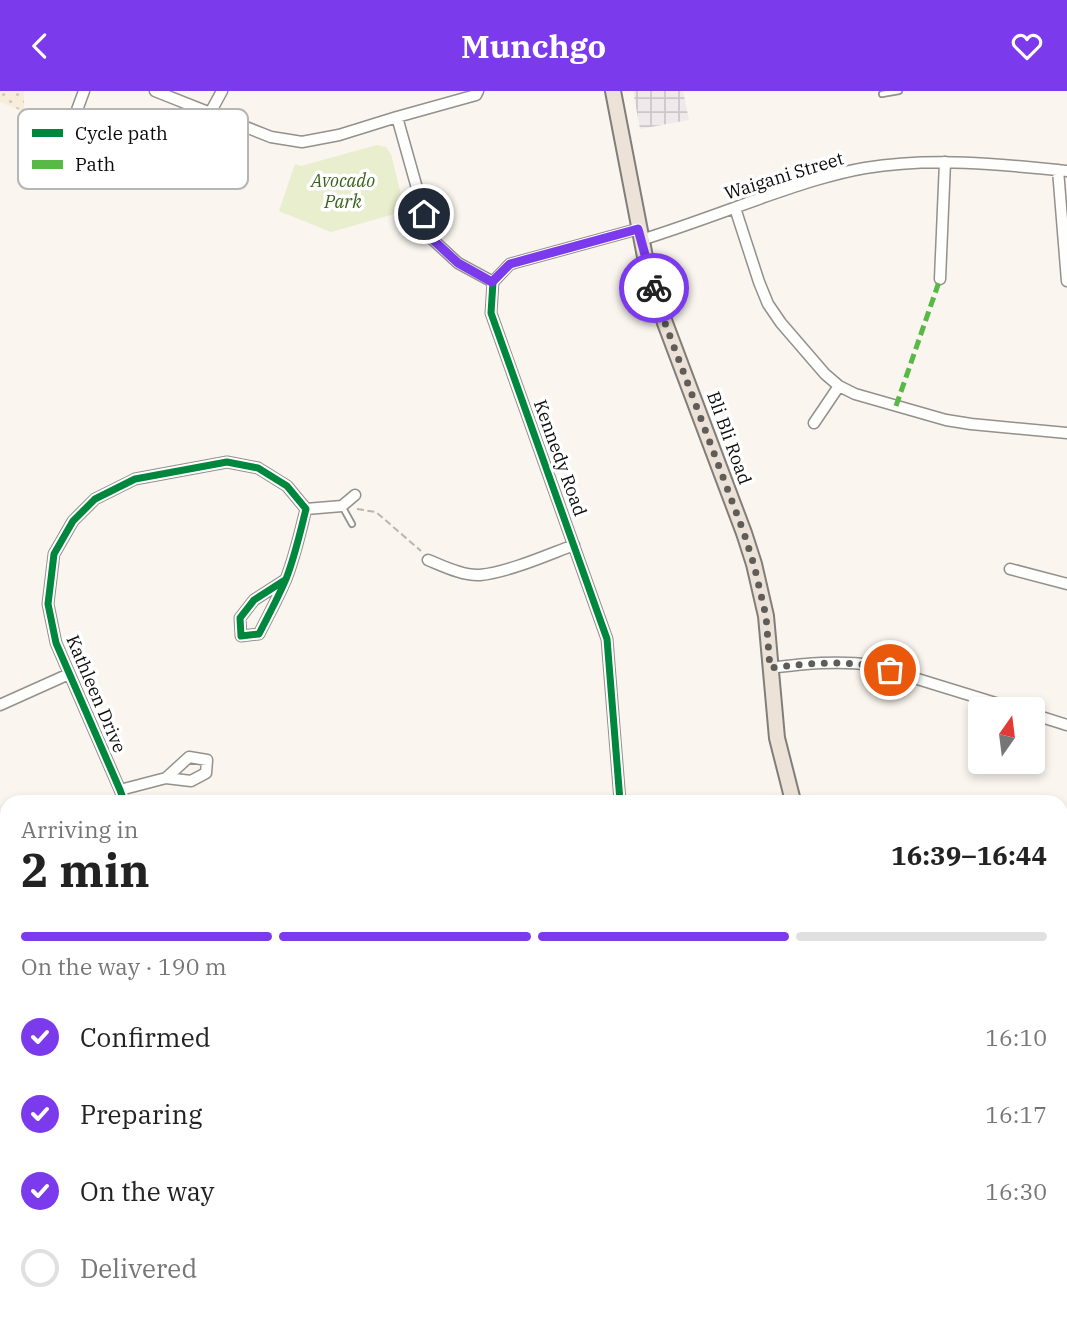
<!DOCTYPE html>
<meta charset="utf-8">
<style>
body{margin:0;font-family:"IBM Plex Serif",serif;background:#f2f2f2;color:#222;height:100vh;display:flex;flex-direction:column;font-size:26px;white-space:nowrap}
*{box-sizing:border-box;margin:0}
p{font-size:23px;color:#767676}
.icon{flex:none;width:38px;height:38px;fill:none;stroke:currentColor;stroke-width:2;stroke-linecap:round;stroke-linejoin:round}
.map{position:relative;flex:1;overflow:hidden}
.panel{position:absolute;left:0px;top:704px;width:1068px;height:527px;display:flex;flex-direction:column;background:#fff;border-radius:21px 21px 0 0;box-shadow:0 4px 10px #0003}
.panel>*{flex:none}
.needle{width:46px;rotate:14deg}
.buttons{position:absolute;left:968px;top:606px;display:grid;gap:14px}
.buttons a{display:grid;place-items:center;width:77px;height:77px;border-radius:7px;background:#fff;box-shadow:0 4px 10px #0003;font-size:35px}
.pin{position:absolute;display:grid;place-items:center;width:60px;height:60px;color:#fff;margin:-30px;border:4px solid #fff;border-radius:50%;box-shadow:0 2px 7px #0007}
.courier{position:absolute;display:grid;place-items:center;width:70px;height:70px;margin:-35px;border:5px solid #7c3aed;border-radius:50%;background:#fff;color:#222;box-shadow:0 2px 9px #0007}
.headline em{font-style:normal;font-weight:700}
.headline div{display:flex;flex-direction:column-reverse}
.headline{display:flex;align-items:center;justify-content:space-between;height:119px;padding:0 21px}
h1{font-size:46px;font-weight:700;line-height:52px}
.bar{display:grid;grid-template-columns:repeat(4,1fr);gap:10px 7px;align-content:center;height:84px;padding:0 21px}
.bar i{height:9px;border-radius:5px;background:#e0e0e0}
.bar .selected{background:#7c3aed}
.bar p{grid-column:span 4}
ol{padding:0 21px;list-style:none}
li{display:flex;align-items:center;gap:21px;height:77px}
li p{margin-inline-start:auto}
li .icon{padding:7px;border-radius:50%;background:#7c3aed;color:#fff;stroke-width:4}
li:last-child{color:#767676}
li i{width:38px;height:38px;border:4px solid #e0e0e0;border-radius:50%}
header{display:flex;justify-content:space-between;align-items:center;height:91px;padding:0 21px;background:#7c3aed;color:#fff;font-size:32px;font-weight:700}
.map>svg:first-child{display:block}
</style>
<header><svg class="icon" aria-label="back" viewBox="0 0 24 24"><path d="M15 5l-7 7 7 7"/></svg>Munchgo<svg class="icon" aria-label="heart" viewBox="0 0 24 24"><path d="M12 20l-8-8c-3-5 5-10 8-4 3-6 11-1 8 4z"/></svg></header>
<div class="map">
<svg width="1067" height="1230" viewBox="0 0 1067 1230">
<defs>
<pattern id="industrial-grid" width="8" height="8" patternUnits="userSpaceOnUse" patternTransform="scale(1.75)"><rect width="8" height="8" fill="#f0e9ec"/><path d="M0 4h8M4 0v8" fill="none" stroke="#ccc6c9"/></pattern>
<pattern id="farmland-dots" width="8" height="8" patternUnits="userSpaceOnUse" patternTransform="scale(1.75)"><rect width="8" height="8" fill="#f7edda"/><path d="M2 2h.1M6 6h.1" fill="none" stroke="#d2caba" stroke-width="1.8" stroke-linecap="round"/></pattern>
<pattern id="building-cross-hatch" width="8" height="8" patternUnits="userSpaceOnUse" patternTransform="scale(1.75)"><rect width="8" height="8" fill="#9c9995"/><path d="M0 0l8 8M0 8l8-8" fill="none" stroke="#7d7b78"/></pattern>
<filter id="shadow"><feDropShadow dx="3" dy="5" stdDeviation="0" flood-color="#0004"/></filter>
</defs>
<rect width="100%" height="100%" fill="#faf5ee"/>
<path fill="url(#industrial-grid)" d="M633 0H683L689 29 640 38Z"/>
<path fill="url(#farmland-dots)" d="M0 0H24V21L0 11Z"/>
<path fill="#e9eece" d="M377 54 386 56 391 63 405 120 331 141 279 120 295 73 301 75Z
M7 1162V1223H243L244 1230H0V1163Z"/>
<path fill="url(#building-cross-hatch)" filter="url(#shadow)" d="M1064 841H1067V893L1060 895V863H1063Z"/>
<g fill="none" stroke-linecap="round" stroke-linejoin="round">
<defs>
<path id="service" d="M882 3 899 0
M342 415 352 433
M1060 907H1067
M1060 980 1067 981
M1060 1017 1067 1018
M1060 1049 1067 1050
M829 1230 830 1223"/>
<path id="minor" d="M155 0 271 46 302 51 339 44 397 26 476 4 478 0
M210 22 222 0
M397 26 431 147 458 172 493 191
M60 65 84 0
M1058 79 1067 190
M735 117 759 191 768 213 781 232 825 283 839 295 855 303 946 329 971 333 1067 342
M641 149C683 136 725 120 767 105 799 94 831 83 865 77 932 66 999 73 1067 80
M940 188 945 71
M814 332 839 295
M306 418 342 415 355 404
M428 469C443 475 463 485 480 484 509 481 547 464 574 454
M1010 478 1067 493
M770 577C804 573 837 569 872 574L1015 618
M0 614 69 583
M1032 623 1067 634
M120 699 166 687 189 666 207 669 206 682 191 690 166 687
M124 710 120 699 56 552 48 513 54 463 73 430 95 408 135 388 227 371 258 377 287 395 306 418C300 442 295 465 286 488 278 507 268 525 259 543L241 545 240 527 254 509 285 489
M620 710 607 548 491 222 493 191 510 173 638 138
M1060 768 1067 769
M0 783 7 782
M0 962H7
M1060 1200 1067 1209
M260 1223 261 1230
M408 1223V1230
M619 1223V1230"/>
<path id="primary" d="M613 0 646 171 665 232 744 442 754 473 766 525 777 647 793 710
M1060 931 1067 930
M795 1230 796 1223
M812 1230V1223"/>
</defs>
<use href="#service" stroke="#93908d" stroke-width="8"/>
<use href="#minor" stroke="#93908d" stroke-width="13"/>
<use href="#primary" stroke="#807e7a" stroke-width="18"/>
<path stroke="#b7b6b5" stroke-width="2" stroke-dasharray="7 3.5" stroke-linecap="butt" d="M357 418 376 421 421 460
M0 1191 7 1190"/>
<use href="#service" stroke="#fefefc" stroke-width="4.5"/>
<use href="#minor" stroke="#fefefc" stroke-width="10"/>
<use href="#primary" stroke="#ece2d7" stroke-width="14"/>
<path stroke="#58b947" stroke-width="5" stroke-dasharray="10 5" stroke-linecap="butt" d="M896 315 940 188"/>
<defs>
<path id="cycleway" d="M124 710 120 699 56 552 48 513 54 463 73 430 95 408 135 388 227 371 258 377 287 395 306 418C300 442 295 465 286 488 278 507 268 525 259 543L241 545 240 527 254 509 285 489
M620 710 607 548 491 222 493 191 510 173 638 138"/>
</defs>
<use href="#cycleway" stroke="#fff" stroke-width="11"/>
<use href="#cycleway" stroke="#00873e" stroke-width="7"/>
</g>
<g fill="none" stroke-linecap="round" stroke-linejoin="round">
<path stroke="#5f5d5a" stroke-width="7" stroke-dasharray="0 12.6" d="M654 197 665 232 744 442 754 474 766 525 770 577C811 572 850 568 890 579"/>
<path stroke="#7c3aed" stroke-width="9" d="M424 123 431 147 458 172 492 191 510 173 638 138 654 197"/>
</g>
<g text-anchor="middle" stroke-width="7" stroke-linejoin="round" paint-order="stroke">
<g font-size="18" fill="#0b0b0b" stroke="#fff">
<text transform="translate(784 85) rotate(-17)" y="6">Waigani Street</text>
<text transform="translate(729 347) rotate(70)" y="6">Bli Bli Road</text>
<text transform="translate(560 367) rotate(70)" y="6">Kennedy Road</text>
<text transform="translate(96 603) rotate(67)" y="6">Kathleen Drive</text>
</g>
<g font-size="18" font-style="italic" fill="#3a621c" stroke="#fff">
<text x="343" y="96">Avocado<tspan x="343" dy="21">Park</tspan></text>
</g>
</g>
<rect x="18" y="18" width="230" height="80" rx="10" fill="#fff" stroke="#b6b6b6" stroke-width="2"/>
<rect x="32" y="38" width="31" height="8" fill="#00873e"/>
<rect x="32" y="69" width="31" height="9" fill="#58b947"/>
<g font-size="19" fill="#0b0b0b">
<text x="75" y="49">Cycle path</text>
<text x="75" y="80">Path</text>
</g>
</svg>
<div class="buttons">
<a><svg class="needle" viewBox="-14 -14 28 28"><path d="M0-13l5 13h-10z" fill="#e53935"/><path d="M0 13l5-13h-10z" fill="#767676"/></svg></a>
</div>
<div class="pin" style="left:890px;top:579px;background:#ea580c"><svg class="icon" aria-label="bag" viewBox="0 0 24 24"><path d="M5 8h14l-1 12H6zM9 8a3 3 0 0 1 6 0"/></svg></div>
<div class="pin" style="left:424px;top:123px;background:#1f2937"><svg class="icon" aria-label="home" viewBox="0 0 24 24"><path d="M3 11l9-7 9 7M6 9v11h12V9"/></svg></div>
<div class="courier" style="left:654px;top:197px"><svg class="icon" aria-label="bike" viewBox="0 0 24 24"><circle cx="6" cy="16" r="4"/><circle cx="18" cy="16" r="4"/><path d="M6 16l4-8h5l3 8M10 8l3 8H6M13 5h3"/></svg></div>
<section class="panel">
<div class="headline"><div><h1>2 min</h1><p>Arriving in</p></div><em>16:39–16:44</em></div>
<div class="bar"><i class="selected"></i><i class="selected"></i><i class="selected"></i><i></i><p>On the way · 190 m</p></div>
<ol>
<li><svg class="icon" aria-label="check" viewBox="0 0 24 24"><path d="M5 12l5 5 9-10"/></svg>Confirmed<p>16:10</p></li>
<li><svg class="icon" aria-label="check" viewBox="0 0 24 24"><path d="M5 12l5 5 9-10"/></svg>Preparing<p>16:17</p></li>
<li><svg class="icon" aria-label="check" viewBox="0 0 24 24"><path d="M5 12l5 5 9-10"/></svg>On the way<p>16:30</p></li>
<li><i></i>Delivered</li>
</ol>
</section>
</div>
